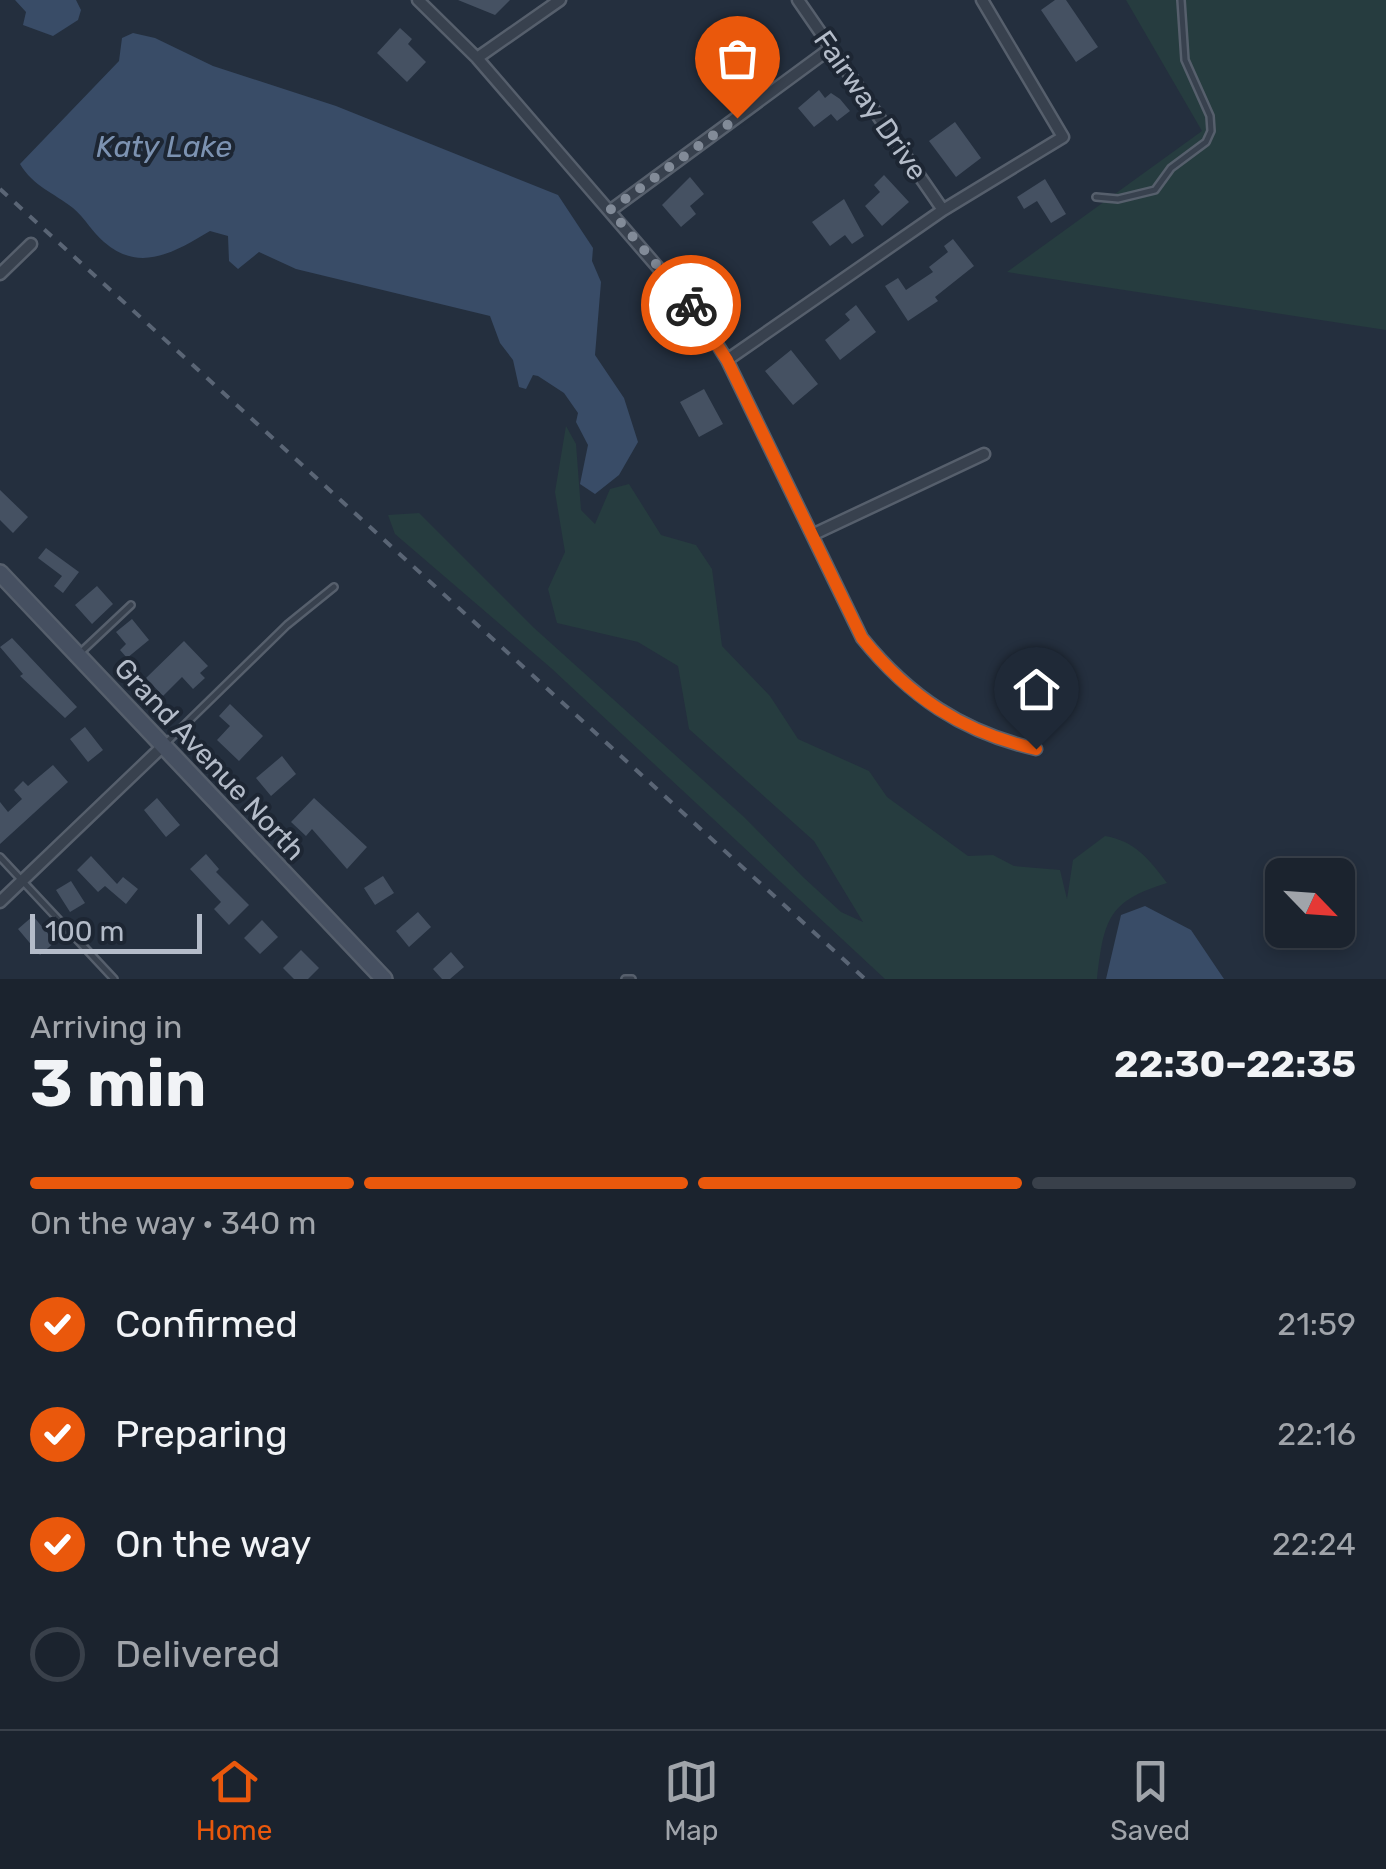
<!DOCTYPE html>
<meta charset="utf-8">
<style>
body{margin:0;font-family:Rubik,sans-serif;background:#282f3a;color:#f1f3f6;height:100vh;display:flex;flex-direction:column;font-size:38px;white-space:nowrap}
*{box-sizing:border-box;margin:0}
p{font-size:32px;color:#a0a4aa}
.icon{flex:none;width:55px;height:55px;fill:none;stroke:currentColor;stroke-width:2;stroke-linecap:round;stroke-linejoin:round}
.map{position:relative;height:979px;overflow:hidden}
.panel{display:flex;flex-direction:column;background:#1b232e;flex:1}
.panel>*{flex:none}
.needle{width:65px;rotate:115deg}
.controls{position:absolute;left:1265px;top:858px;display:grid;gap:20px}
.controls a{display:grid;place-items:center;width:90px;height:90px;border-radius:15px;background:#1b232e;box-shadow:0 5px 15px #0003,0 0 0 2px #39404a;font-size:50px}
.scale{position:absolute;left:30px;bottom:25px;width:172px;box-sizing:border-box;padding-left:10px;border:5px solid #b4bcc9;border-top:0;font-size:28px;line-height:35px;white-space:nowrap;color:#b4bcc9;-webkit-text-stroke:8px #1d2633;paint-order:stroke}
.pin{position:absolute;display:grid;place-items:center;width:85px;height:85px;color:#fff;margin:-102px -42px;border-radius:50% 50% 50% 0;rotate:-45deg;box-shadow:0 0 10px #0007}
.pin .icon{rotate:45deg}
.courier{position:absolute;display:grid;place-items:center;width:100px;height:100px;margin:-50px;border:8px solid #ea580c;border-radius:50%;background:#fff;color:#222;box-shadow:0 2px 12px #0007}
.overview em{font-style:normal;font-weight:700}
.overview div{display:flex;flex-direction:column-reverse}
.overview{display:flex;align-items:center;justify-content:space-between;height:170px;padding:0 30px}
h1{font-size:65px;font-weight:700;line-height:75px}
.bar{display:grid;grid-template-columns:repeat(4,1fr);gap:15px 10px;align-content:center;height:120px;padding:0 30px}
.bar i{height:12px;border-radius:8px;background:#39404a}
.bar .current{background:#ea580c}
.bar p{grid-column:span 4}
ol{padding:0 30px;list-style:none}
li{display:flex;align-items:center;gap:30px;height:110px}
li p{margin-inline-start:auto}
li .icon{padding:10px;border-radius:50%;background:#ea580c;color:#fff;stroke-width:4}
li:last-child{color:#a0a4aa}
li i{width:55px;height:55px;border:5px solid #39404a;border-radius:50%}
.menu{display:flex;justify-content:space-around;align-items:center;height:140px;border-top:2px solid #39404a;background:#1b232e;font-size:28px;color:#a0a4aa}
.menu a{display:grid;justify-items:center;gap:5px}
.menu .current{color:#ea580c}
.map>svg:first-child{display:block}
</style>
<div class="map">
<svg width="1386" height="979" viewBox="0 0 1386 979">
<rect width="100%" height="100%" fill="#242f3e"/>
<path fill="#263c3f" d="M1126 0H1386V330L1007 272 1202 131Z
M566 426 576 444 581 510 595 524 610 489 629 484 661 535 696 545 712 569 722 646 770 696 798 739 869 771 887 797 968 856 993 855 1014 866 1060 870 1067 899 1073 860 1105 836C1135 841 1149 859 1167 883 1107 901 1104 921 1097 979H885L551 668 395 534 388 515 419 513 533 627 744 817 803 877 841 912 863 922 814 841 689 729 678 666 638 642 557 623 548 589 565 552 555 492Z"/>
<path fill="#394c67" d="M15 0H76L81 10 78 20 53 36 23 25 26 12Z
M133 33 155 38 213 66 336 106 558 195 593 248 592 261 601 282 595 355 624 398 638 442 619 475 595 494 580 484 588 445 576 422 578 413 564 393 538 376 533 375 526 389 519 387 513 360 500 343 490 316 296 269 259 252 238 269 229 261 228 236 210 231C176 251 141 274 104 242 93 233 85 218 73 208 54 193 33 186 20 164L119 61 122 38Z
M1145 906 1191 930 1224 979H1106L1121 915Z"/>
<path fill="#455162" d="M458 0H510L495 15Z
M1055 0H1066L1098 47 1076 62 1041 10Z
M400 28 412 39 408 44 426 62 407 82 377 53Z
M819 90 825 98 831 93 840 99 850 111 837 121 831 114 814 127 798 108Z
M955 122 981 158 956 177 929 141Z
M884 175 909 202 882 226 865 206 880 192 874 185Z
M690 177 704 194 690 206 696 214 681 227 662 205Z
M1045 179 1066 214 1051 223 1037 201 1024 209 1017 197Z
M844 199 864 236 852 244 845 235 830 246 812 222Z
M953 239 974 266 935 297 938 301 908 321 885 286 898 278 906 290 933 272 929 267 948 252 944 246Z
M856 305 876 332 840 360 825 340 850 320 845 314Z
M791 350 818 384 793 405 765 371Z
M704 389 723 424 699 437 680 402Z
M0 490 28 517 13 533 0 520Z
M46 548 79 572 63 593 54 586 62 576 38 558Z
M97 586 113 604 92 624 75 605Z
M132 619 149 640 127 658 120 650 126 644 116 632Z
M12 638 77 707 65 718 20 676 23 674 0 647Z
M184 641 208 666 200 673 205 678 193 689 182 677 163 696 146 678Z
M230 704 263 736 239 761 217 740 230 726 219 716Z
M85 727 103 750 88 762 70 739Z
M282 756 296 774 271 796 256 778Z
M53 765 68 782 0 844V802L8 812 22 799 14 790 23 781 28 786Z
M157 798 180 825 166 837 144 810Z
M314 798 367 847 347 869 312 829 306 836 291 822Z
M206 854 219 869 216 872 249 905 229 925 214 909 221 902 190 869Z
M91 856 117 884 123 877 138 889 126 904 105 886 98 892 77 870Z
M383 876 394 893 375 905 364 888Z
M71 881 85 903 70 912 56 890Z
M418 912 431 927 409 947 396 931Z
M33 916 55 942 40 955 18 929Z
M262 920 278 937 260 954 244 938Z
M301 950 319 968 308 979H294L283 968Z
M451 952 464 967 450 979H442L433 969Z"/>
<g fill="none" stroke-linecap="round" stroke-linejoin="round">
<defs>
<path id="lane" d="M1096 197 1118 199 1155 190 1171 168 1206 142 1211 131 1210 116 1185 60 1181 0
M80 653 131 605
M165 744 287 625 334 587
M0 857 114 979
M625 979H632"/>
<path id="street" d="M418 0 477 58 699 315 727 360 862 638C909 696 962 732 1036 749
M798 0 943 210
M477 58 560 0
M611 210 831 48
M0 274 31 244
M727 360 943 210 1063 137 982 0
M812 535 984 454
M0 902 163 746"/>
<path id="secondary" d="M0 573 384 979"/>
</defs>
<use href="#lane" stroke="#565f6c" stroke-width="10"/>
<use href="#street" stroke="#565f6c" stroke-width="15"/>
<use href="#secondary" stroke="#565f6c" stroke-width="20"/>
<use href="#lane" stroke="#38414e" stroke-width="5"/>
<use href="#street" stroke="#38414e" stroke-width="10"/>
<use href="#secondary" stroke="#465061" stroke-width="15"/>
<path stroke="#5a6575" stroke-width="4" stroke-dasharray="10 10" stroke-linecap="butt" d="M0 189 865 979"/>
</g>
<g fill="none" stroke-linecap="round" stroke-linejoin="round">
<path stroke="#828b98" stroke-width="10" stroke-dasharray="0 18" d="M691 305 610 210 737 118"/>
<path stroke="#ea580c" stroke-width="12" d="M691 305 727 360 862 638C909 697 962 732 1036 749"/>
</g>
<g text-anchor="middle" stroke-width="8" stroke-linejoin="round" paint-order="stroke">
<g font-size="28" fill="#b4bcc9" stroke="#1d2633">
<text transform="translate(871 105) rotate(55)" y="10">Fairway Drive</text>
<text transform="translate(210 759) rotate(47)" y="10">Grand Avenue North</text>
</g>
<g font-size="30" font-style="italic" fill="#7c92b1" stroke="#1d2633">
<text x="164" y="157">Katy Lake</text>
</g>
</g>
</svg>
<div class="controls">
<a><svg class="needle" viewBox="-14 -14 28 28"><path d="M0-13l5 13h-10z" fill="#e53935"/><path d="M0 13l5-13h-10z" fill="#a0a4aa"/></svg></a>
</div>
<div class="scale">100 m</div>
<div class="pin" style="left:737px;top:118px;background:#ea580c"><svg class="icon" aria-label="bag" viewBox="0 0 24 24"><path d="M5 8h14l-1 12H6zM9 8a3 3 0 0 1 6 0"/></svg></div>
<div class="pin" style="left:1036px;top:749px;background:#1f2937"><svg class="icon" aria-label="home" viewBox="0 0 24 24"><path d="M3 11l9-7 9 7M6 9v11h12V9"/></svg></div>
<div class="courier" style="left:691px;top:305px"><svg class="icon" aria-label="bike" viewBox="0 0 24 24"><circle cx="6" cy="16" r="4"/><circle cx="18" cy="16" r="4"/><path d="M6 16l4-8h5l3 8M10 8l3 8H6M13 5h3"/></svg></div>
</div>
<section class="panel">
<div class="overview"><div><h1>3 min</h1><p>Arriving in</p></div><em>22:30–22:35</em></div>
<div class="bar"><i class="current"></i><i class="current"></i><i class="current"></i><i></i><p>On the way · 340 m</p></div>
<ol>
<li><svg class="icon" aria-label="check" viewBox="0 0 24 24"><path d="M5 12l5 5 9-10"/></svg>Confirmed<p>21:59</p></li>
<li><svg class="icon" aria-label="check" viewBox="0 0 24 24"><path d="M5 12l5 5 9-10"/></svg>Preparing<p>22:16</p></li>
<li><svg class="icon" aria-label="check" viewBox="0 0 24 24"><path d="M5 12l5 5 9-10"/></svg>On the way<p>22:24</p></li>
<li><i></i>Delivered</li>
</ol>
</section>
<nav class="menu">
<a class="current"><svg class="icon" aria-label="home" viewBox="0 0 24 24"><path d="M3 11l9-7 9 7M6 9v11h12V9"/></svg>Home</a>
<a><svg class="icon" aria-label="map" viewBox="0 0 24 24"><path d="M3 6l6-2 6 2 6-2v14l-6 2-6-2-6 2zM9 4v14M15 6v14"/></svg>Map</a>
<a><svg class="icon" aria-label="saved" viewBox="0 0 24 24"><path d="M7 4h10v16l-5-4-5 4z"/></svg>Saved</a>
</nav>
